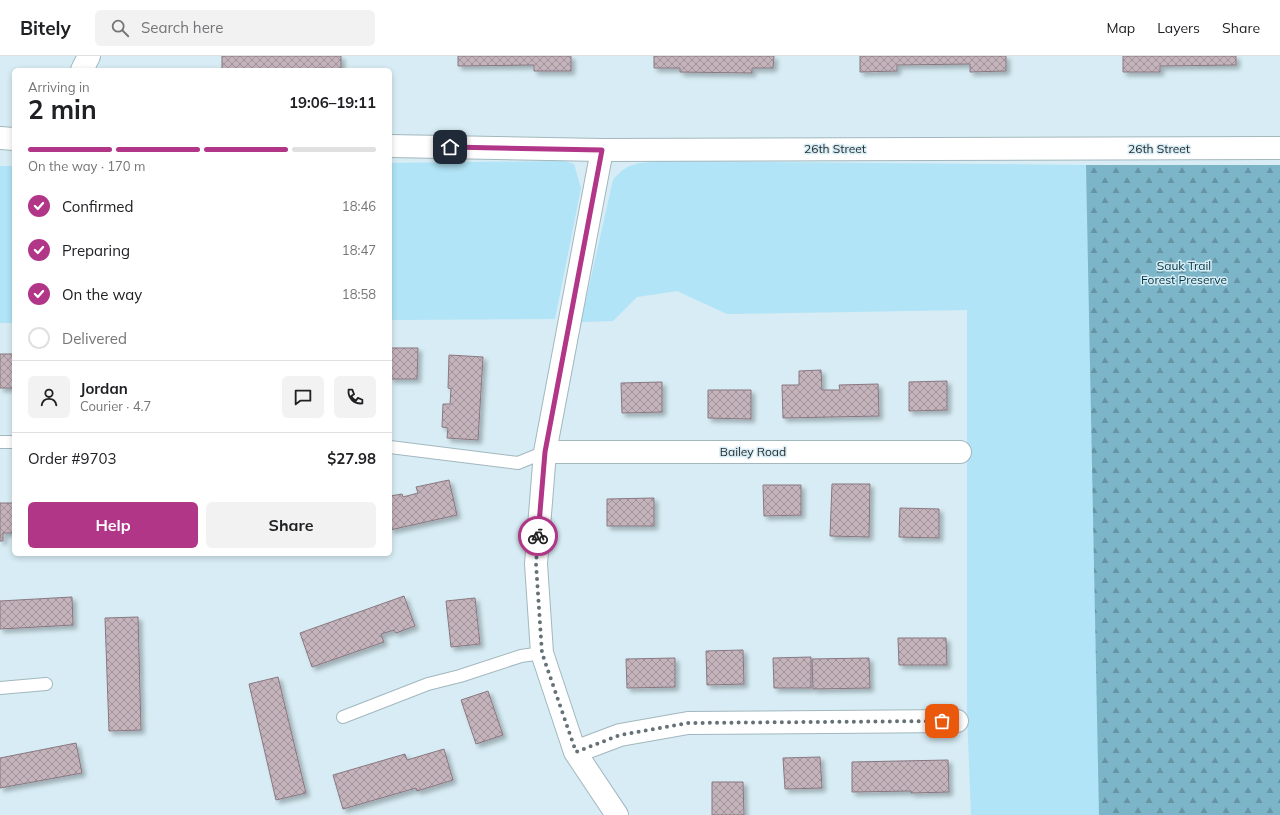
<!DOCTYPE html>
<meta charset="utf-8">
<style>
body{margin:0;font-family:Mulish,sans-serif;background:#f2f2f2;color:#202124;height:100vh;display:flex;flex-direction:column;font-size:15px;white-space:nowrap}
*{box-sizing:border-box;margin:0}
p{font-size:13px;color:#757577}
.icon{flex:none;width:22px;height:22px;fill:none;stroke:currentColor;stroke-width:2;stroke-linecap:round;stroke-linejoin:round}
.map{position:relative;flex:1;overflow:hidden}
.side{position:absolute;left:12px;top:12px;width:380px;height:488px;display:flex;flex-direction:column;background:#fff;border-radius:6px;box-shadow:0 2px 6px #0003}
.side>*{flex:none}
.pin{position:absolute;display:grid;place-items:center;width:34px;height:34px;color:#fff;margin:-17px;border-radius:8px;box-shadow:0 2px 6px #0006}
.courier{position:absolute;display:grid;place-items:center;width:40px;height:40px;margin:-20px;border:3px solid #b23688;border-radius:50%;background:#fff;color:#222;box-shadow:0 1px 5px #0007}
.summary em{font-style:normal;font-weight:700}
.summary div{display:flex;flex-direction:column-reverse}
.summary{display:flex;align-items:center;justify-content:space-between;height:68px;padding:0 16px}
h1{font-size:26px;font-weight:700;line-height:30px}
.bar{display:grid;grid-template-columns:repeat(4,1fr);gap:6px 4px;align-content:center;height:48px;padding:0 16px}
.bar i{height:5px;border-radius:3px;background:#e0e0e0}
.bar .current{background:#b23688}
.bar p{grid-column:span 4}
.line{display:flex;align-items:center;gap:10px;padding:0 16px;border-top:1px solid #e0e0e0}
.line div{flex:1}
.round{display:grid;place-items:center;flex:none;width:42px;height:42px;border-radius:6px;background:#f2f2f2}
ol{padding:0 16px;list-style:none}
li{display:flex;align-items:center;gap:12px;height:44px}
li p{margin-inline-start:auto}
li .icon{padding:4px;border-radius:50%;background:#b23688;color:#fff;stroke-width:4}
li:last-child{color:#757577}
li i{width:22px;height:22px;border:2px solid #e0e0e0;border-radius:50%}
.button{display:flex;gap:8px;margin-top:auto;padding:8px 16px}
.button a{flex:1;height:46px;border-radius:6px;background:#b23688;color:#fff;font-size:16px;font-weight:700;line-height:46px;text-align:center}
.button a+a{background:#f2f2f2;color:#202124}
header{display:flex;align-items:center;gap:24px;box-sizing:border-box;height:56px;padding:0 20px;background:#fff;border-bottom:1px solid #e0e0e0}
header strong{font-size:19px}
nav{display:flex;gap:22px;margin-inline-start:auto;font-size:14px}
.search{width:280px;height:36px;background:#f2f2f2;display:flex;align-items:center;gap:10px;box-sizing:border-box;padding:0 14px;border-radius:6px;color:#757577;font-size:15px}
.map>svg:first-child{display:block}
</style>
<header>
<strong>Bitely</strong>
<div class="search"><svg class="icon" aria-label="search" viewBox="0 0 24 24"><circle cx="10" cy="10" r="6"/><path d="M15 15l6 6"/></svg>Search here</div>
<nav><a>Map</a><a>Layers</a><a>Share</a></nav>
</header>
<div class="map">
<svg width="1280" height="759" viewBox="0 0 1280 759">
<defs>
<pattern id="forest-firs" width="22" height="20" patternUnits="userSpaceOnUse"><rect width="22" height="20" fill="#7cb5c8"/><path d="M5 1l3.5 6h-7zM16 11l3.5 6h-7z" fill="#6694a3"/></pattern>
<pattern id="building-cross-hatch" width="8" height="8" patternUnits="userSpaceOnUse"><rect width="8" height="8" fill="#c5b3bc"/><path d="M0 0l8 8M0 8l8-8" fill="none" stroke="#a09299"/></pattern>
<filter id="shadow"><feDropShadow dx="3.5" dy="3.5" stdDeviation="2" flood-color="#0004"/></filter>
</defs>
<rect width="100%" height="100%" fill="#d7ecf4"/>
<path fill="#b0e4f6" d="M564 105 574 108 581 132 555 263 390 264V107Z
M658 105 1086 109H1280V759H971L967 657V254L727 258 677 235 637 241 613 265 581 266 613 124C628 106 636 108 658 105Z
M0 110H14V267H0Z"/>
<path fill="url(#forest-firs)" d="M1086 109H1280V759H1099Z"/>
<path fill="url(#building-cross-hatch)" stroke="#897881" filter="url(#shadow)" d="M222 0H341V13L319 12V14L222 13Z
M458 0H571V15H534V9L458 10Z
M654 0H774L773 12H752V17L680 16V12H654Z
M860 0H1006V15L970 16V8L897 9V15L860 16Z
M1123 0H1236V9L1160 10V16H1123Z
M390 292H418L417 323H390Z
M0 298H14V328H13V332H0Z
M449 299 483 301 478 384 447 382 448 372 442 371 443 348H450L451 333 448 332Z
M821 314 822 334H840L839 329 878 328 879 360 783 362 782 329H799V315Z
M947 325V354L909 355V326Z
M662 326V356L622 357 621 327Z
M708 334H751V363L708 362Z
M449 424 457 459 390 474V440L402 438 403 441 418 437 416 431Z
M832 428H870L869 481 830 480Z
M763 429H801V459L764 460Z
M654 442V470H607V443Z
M0 447H14V477H3V485H0Z
M900 452 939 453V482L899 481Z
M404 540 415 570 396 577 394 574 381 578 384 586 312 611 300 577Z
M72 541 73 569 0 573V545Z
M475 542 480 588 451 591 446 545Z
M138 561 141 674 109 675 105 562Z
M898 582H946L947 609H899Z
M743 594 744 628 707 629 706 595Z
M811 601V632H774L773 602Z
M675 602V631L627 632 626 603Z
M869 602 870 632 813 633 812 603Z
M278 621 306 737 276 744 249 628Z
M488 635 503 679 476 688 461 644Z
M76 687 82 717 0 732V702Z
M444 693 453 724 417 735 416 732 343 753 333 719 405 698 407 704Z
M820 701 822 732 785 733 783 702Z
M948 704 949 736 911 737V735L852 736V706Z
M712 726H743L744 759H712Z"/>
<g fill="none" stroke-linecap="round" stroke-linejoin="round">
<defs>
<path id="service" d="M0 386H14
M390 391 518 407 545 396
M0 632 46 628
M343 661 428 628 460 620 521 600 542 597"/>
<path id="minor" d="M82 14 89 0
M602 94 545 396 536 508 542 597 575 696 617 759
M545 396H960
M575 696 620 679 688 667 957 665"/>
<path id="tertiary" d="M0 82 14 83
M390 90 602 94 1280 92"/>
</defs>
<use href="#service" stroke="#a2b7be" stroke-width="14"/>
<use href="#minor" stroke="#a2b7be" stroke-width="24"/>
<use href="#tertiary" stroke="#a2b7be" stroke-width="24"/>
<use href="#service" stroke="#fff" stroke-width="12"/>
<use href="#minor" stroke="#fff" stroke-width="22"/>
<use href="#tertiary" stroke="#fff" stroke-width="22"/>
</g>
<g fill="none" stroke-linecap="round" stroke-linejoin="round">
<path stroke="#657176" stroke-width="4" stroke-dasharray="0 7.2" d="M538 480 536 508 542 597 576 696 620 679 688 667 942 665"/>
<path stroke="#b23688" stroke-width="5" d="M450 91 602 94 545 396 538 480"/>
</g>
<g text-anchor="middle" stroke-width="3" stroke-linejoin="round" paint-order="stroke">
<g font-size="12" fill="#272f32" stroke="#d7ecf4">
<text x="835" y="97">26th Street</text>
<text x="1159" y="97">26th Street</text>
<text x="753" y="400">Bailey Road</text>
</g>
<g font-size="12" fill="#003745" stroke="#d7ecf4">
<text x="1184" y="214">Sauk Trail<tspan x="1184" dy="14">Forest Preserve</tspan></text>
</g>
</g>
</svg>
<div class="pin" style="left:942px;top:665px;background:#ea580c"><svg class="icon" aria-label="bag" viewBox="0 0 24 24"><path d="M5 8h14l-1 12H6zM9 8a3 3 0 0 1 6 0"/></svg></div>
<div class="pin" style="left:450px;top:91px;background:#1f2937"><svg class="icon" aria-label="home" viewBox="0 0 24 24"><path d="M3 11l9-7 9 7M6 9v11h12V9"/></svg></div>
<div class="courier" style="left:538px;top:480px"><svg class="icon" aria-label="bike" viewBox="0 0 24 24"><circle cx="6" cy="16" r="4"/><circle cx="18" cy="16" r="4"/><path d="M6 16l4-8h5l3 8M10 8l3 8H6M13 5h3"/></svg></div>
<section class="side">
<div class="summary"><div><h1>2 min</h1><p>Arriving in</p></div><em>19:06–19:11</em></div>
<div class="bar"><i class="current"></i><i class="current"></i><i class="current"></i><i></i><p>On the way · 170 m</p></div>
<ol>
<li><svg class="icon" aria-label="check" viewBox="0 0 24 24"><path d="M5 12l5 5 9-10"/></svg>Confirmed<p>18:46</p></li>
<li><svg class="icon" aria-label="check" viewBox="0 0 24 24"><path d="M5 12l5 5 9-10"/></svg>Preparing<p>18:47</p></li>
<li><svg class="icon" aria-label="check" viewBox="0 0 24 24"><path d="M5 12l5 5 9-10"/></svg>On the way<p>18:58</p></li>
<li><i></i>Delivered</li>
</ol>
<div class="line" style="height:72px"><a class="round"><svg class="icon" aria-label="person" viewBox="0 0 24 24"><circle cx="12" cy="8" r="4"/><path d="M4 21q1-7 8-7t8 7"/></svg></a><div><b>Jordan</b><p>Courier · 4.7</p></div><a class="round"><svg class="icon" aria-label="chat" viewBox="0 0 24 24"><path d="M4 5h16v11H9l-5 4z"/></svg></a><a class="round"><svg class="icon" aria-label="phone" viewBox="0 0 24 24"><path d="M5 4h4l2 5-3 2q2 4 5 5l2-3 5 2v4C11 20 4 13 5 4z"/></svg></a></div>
<div class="line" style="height:52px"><div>Order #9703</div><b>$27.98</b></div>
<div class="button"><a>Help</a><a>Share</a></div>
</section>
</div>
